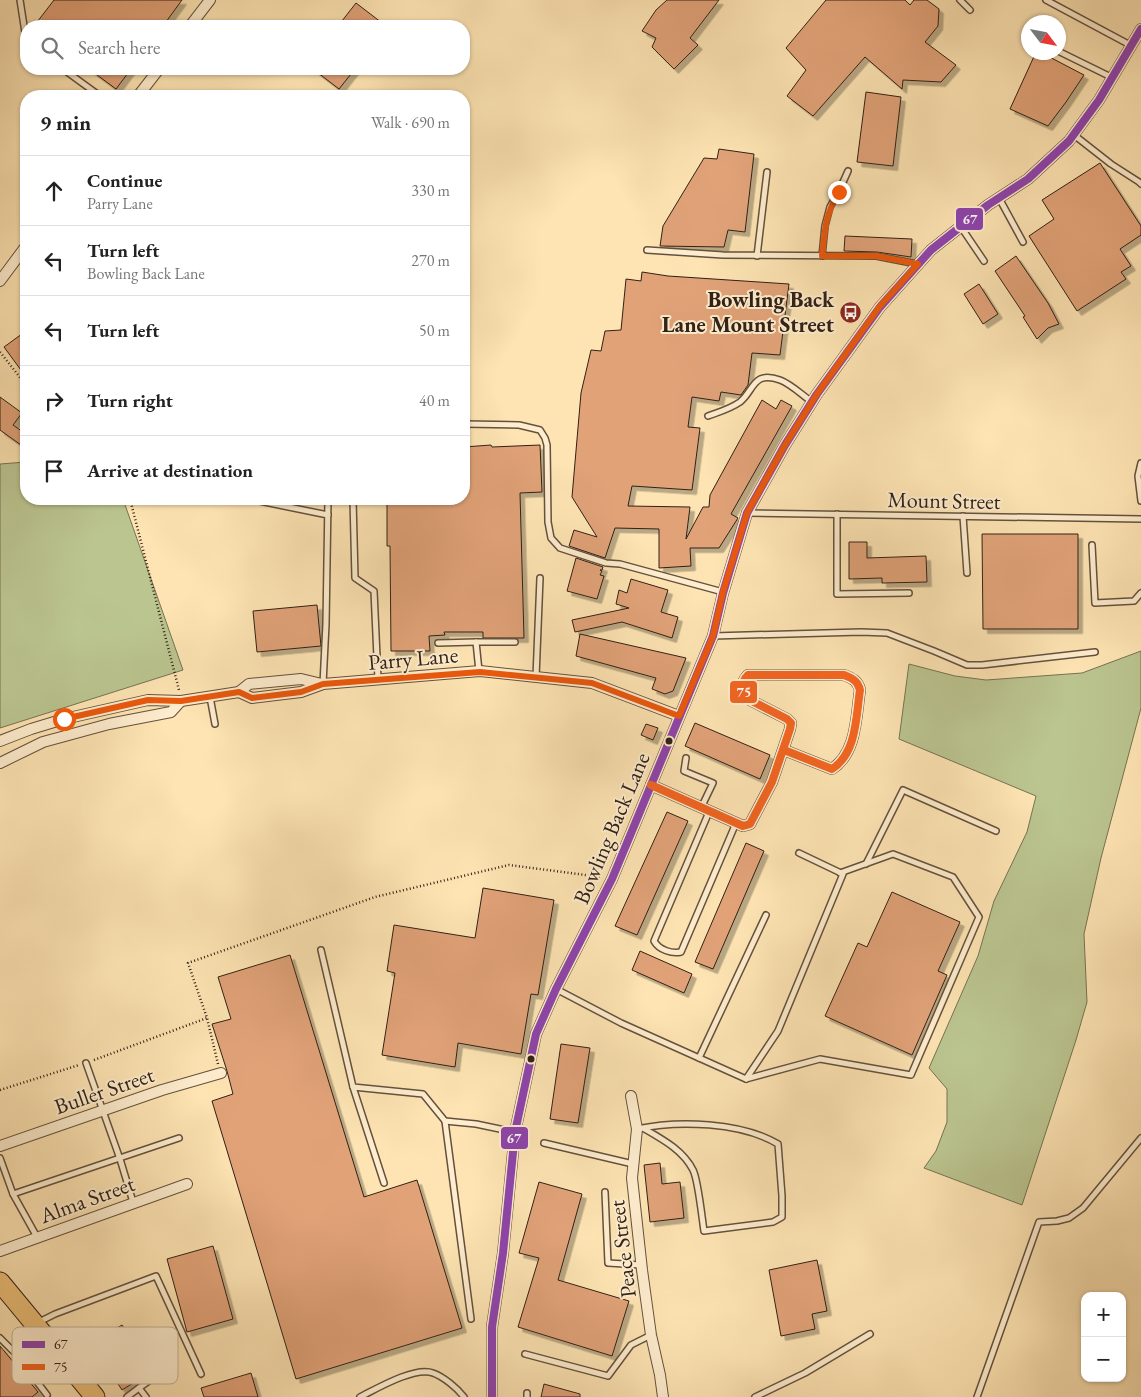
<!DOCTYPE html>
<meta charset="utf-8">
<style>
body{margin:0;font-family:"EB Garamond",serif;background:#f2f2f2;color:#222}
.controls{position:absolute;right:15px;bottom:15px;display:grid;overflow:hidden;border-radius:10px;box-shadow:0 1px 4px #0004}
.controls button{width:45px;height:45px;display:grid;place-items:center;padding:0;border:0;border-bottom:1px solid #e0e0e0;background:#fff;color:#222;font:25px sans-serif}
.compass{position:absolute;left:1021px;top:15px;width:45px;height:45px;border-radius:50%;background:#fff;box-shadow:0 1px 4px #0004;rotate:122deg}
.stop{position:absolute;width:15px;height:15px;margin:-11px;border:4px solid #ea580c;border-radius:50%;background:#fff}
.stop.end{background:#ea580c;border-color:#fff;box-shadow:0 1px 5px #0008}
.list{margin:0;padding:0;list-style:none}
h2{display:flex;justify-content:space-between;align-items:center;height:65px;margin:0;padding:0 20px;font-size:21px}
h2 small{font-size:16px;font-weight:400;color:#767676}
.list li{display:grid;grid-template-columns:32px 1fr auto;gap:15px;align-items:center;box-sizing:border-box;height:70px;padding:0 20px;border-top:1px solid #e0e0e0}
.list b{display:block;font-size:19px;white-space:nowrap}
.list p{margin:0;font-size:16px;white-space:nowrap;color:#767676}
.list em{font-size:16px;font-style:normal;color:#767676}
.icon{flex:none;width:28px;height:28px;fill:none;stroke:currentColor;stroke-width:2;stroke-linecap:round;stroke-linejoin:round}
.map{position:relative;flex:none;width:1141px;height:1397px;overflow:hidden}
.search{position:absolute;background:#fff;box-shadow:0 1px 4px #0004;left:20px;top:20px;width:450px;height:55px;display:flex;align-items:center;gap:12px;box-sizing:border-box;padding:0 18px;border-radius:20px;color:#767676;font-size:19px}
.panel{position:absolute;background:#fff;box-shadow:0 1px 4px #0004;left:20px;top:90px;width:450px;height:415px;border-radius:20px}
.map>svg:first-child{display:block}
</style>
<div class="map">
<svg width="1141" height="1397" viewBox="0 0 1141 1397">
<defs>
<filter id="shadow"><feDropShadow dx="4.5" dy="4.5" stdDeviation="0" flood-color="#0004"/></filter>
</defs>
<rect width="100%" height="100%" fill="#fee4b3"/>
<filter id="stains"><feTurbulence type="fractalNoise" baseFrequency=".004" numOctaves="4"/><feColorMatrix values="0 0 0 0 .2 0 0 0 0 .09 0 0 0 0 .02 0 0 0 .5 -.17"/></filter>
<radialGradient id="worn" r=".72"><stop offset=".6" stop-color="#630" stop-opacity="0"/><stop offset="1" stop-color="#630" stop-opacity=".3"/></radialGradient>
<!-- green -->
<g fill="#bbc590" stroke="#767253">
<polygon points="26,462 26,499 123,499 183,670 0,728 0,464"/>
<polygon points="1141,651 1141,708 1101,858 1084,934 1087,1002 1076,1040 1022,1205 924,1168 936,1151 947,1122 947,1089 929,1068 978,956 994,901 1027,832 1036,796 899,739 909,664 955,676 986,680 1082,673"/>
</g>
<!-- building -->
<g fill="#e1a278" stroke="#302016" filter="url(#shadow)">
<polygon points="54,0 182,0 163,26 34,26"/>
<polygon points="667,0 719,0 690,38 698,45 674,69 652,47 656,38 642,31 656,10"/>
<polygon points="826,0 905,0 910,5 914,0 927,0 939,9 938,26 925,42 956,65 941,82 903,80 902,89 865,57 813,116 787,96 806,70 786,48"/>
<polygon points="356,3 386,26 338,26"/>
<polygon points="1036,52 1040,52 1084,75 1066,102 1048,126 1010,109"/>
<polygon points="89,69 131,69 116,89"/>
<polygon points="313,69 355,69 339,89"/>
<polygon points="866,92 901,97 893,166 857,162"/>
<polygon points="719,149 754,154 745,232 728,230 724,247 660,246 663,226 704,158 717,159"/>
<polygon points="1100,163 1141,226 1141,235 1120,249 1131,266 1121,272 1126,279 1077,311 1029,236 1054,219 1042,200"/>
<polygon points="845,236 912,239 911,257 877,252 844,251"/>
<polygon points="1016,256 1048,303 1059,324 1048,328 1037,339 1023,317 1025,316 995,271"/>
<polygon points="642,272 668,276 789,284 780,355 752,353 748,385 741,395 721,392 719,401 692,397 688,427 700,428 692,490 632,486 628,506 690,507 686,539 703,507 709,507 710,495 762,400 776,409 781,400 792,406 731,514 738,518 719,548 690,548 691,566 659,568 659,529 615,528 605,558 569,546 574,530 597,537 572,497 581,393 591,350 601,351 605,331 621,330 626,279 641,281"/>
<polygon points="979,284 998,314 983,324 964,294"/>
<polygon points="26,331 26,377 4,347"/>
<polygon points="0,397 22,413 13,425 26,434 26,438 21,445 0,430"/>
<polygon points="491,445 492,447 540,445 542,492 520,493 524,638 483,638 483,632 444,632 445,635 429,636 430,651 391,651 390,546 387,546 387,499 464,499 464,447"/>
<polygon points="982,534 1078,534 1078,629 983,629"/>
<polygon points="849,542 867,542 867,558 926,556 927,582 882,583 882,578 849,579"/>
<polygon points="576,558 603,567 602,570 600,570 602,571 600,575 604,576 597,599 567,591"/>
<polygon points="631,579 668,590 661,612 678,617 672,638 622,622 575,632 572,620 629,608 616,604 619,590 627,593"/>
<polygon points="317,605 321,646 257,652 253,611"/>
<polygon points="580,634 686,658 673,691 665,694 652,689 656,678 576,656"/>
<polygon points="695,723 770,755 760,779 685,746"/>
<polygon points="646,724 658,728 653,740 641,735"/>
<polygon points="667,812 688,821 637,935 615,926"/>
<polygon points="746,843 764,851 713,969 695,962"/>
<polygon points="483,888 554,900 538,995 531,994 521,1054 458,1043 455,1067 382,1055 395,973 387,971 394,925 475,938"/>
<polygon points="892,892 960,922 938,971 947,975 912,1055 825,1016 858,943 867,947"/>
<polygon points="640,951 692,974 684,993 632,970"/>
<polygon points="290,955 364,1197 417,1180 462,1328 296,1379 212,1101 233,1094 227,1071 212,1024 231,1019 218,977"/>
<polygon points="561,1044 590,1048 578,1123 550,1119"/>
<polygon points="660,1163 662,1184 680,1182 684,1218 650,1222 644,1165"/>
<polygon points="539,1182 582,1194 558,1280 629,1301 612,1356 518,1327 539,1258 519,1253"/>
<polygon points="213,1246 233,1319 187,1332 167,1259"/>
<polygon points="817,1260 827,1311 812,1314 815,1329 781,1336 769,1270"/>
<polygon points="122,1325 137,1348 142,1345 156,1369 122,1390 107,1367 110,1365 95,1341"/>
<polygon points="0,1346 38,1392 32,1397 0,1397"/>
<polygon points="251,1373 258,1397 204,1397 201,1388"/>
<polygon points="544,1384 580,1394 580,1397 541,1397"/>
</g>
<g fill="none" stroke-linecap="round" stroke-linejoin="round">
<defs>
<g id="lane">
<polyline points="20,0 26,39"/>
<polyline points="960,0 970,10"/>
<polyline points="1046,0 1132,46"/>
<polyline points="1058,51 1113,78"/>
<polyline points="63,69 100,96"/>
<polyline points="1074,135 1111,164 1139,182 1141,184"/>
<polyline points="999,198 1023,242"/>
<polyline points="961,227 984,261"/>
<polyline points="647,250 723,255 876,256 917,264"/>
<polyline points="757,256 767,172"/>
<polyline points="822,256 825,226 830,207 839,191 848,171"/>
<path d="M708,416C719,412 730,409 740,402C754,391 753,370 780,380C791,384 802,395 812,402"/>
<polyline points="464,424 519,425 540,430 545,438 547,445 548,522 551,538 560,548 606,563 620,564 723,592"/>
<polyline points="1141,463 1138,476 1141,501"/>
<polyline points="249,499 328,515"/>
<polyline points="353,499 355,578 374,591 378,679"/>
<polyline points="747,513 1141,519"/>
<polyline points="837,514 837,594 909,593"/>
<polyline points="963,516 967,573"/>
<polyline points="1092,545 1095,603 1134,601 1141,593"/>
<polyline points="713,636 861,632 887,633 934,651 967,665 982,665 1095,652"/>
<polyline points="438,643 476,642"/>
<polyline points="479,671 476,642 515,642"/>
<polyline points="536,677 540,578"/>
<polyline points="323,684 326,624 328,499"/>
<polyline points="210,697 215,724"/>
<polyline points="686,758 684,771 713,783 701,808"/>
<path d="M709,812L654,941C659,950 672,954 681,952L736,823"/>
<polyline points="866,864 903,790 996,831"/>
<polyline points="321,950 353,1087 423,1094 445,1121 476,1124 514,1132"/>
<polyline points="556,989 621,1023 746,1079 820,1059 911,1075 979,917 953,877 893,854 840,873"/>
<polyline points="699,1058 766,915"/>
<polyline points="86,1063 120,1159 133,1202"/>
<polyline points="746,1079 778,1031 843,874 799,853"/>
<polyline points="353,1087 384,1183"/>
<polyline points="445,1121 471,1319"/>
<path d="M637,1129C678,1120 741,1122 778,1144L782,1196V1217L773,1222L704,1231C702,1218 698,1179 693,1170C683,1150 662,1139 643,1128"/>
<polyline points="544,1143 633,1164"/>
<polyline points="0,1158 13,1194 37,1237"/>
<polyline points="605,1192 608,1263 641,1265"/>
<polyline points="13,1194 179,1138"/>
<polyline points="37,1323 55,1314 156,1276 201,1374"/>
<polyline points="0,1338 15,1353 47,1395"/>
<polyline points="525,1354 608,1376 631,1345 651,1335"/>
<polyline points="139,1388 156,1376"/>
<polyline points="527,1393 527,1397"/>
<polyline points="127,1397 139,1388 146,1397"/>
<path d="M360,1397C376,1389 415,1366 433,1373C444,1377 457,1388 464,1397"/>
<polyline points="755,1397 805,1373 870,1334"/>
<polyline points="977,1397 1039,1222 1057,1221 1069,1218 1083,1208 1141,1138"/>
</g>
<g id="street">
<polyline points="190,26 210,0"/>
<polyline points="138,96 159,69"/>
<polyline points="0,281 26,246"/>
<polyline points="239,692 252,698 301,692 323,684 480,671 592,683 679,716"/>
<polyline points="0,741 31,729 64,719 148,700 181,701 239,692 249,684 301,679 322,684"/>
<polyline points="0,763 43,742 109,724 171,712 181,701"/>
<path d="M651,785L743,826L750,824L772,782L790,729L791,723L787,719L746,698C742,690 741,682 748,675H844C852,678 858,681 860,690C856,716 857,753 832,769L784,750"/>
<polyline points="631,1096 637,1129 632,1178 642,1270 651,1335 660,1375 663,1397"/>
<polyline points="0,1146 162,1090 221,1073"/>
<polyline points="0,1251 187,1184"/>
<polyline points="492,1397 492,1327 503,1253 515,1132 536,1034 556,989 612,879 713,636 723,593 747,513 785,445 817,394 880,307 931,250 988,205 1028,179 1069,141 1099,100 1141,29"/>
</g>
<polyline id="highway" points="0,1282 95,1397"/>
</defs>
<!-- lane casing -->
<use href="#lane" stroke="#64513d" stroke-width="8"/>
<!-- street casing -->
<use href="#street" stroke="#64513d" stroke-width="12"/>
<!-- highway casing -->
<use href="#highway" stroke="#302016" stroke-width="21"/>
<!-- path -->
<g stroke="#302016" stroke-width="2.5" stroke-dasharray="1 2.5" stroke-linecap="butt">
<polyline points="0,352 26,385"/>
<polyline points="130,499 179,690"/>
<polyline points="94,1060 207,1018"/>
<polyline points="218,1064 207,1018 188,963 375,897 509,865 601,877"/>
<polyline points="0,1090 79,1065"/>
</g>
<!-- lane -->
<use href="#lane" stroke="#feedce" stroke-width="5"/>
<!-- street -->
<use href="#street" stroke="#feedce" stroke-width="10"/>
<!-- highway -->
<use href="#highway" stroke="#efc27a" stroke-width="19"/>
<defs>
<polyline id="bus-1" points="492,1397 492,1327 503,1253 515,1132 536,1034 556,989 612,879 713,636 723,593 747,513 785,445 817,394 880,307 931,250 988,205 1028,179 1069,141 1099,100 1141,29"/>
<path id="bus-2" d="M651,785L743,826L750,824L772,782L790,729L791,723L787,719L746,698C742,690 741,682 748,675H844C852,678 858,681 860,690C856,716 857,753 832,769L784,750"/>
</defs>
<!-- bus-1 casing -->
<use href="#bus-1" stroke="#feedce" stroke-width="11"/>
<!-- bus-2 casing -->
<use href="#bus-2" stroke="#feedce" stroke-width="11"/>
<!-- bus-1 -->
<use href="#bus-1" stroke="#8e44ad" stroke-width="8"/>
<!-- bus-2 -->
<use href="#bus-2" stroke="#f26522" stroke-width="8"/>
</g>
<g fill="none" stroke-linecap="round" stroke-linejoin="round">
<!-- route -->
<path stroke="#ea580c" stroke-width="6" d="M64,719L148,700L181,701L239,692L252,698L301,692L323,684L480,672L592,683L679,716L713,636L723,592L747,513L785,445L817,394L880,306L918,264L876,256H822C825,229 825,215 839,192"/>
</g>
<!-- icons -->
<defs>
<symbol id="bus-disc" viewBox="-11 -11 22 22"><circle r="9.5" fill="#8f2418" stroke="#feedce"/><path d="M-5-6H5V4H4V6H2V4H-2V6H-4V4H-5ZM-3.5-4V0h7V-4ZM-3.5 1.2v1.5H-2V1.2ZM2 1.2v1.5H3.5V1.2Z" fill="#fff"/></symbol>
</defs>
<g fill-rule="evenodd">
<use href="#bus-disc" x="838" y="300" width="25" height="25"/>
</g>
<!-- markers -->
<g fill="#302016" stroke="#feedce" stroke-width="2">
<circle cx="669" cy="741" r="4.5"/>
<circle cx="531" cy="1059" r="4.5"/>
</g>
<g text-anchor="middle" stroke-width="4" stroke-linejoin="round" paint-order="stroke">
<!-- poi labels -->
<g font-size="22" font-weight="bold" fill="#302016" stroke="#feedce" text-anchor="end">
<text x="834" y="307">Bowling Back<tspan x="834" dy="25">Lane Mount Street</tspan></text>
</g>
<!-- street labels -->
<g font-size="22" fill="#302016" stroke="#feedce">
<text transform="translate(944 500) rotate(1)" y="8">Mount Street</text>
<text transform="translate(413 658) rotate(-5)" y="8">Parry Lane</text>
<text transform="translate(611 828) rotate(-67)" y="8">Bowling Back Lane</text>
<text transform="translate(104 1090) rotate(-19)" y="8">Buller Street</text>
<text transform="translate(87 1199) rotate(-20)" y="8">Alma Street</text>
<text transform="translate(622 1249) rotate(-97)" y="8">Peace Street</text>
</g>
</g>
<!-- legend -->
<rect x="12" y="1327" width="166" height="57" rx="8" fill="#feedce" stroke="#c0b097" stroke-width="1"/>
<rect x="22" y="1341" width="23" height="7" fill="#8e44ad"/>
<rect x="22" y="1364" width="23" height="6" fill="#f26522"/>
<g font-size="14" fill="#302016">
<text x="54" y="1349">67</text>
<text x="54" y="1372">75</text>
</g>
<g stroke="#feedce" stroke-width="2">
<rect x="955" y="207" width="29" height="24" rx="5" fill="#8e44ad"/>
<rect x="729" y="680" width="29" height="24" rx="5" fill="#f26522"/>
<rect x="500" y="1126" width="29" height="24" rx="5" fill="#8e44ad"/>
</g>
<g font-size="14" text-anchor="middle" font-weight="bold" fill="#fff">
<text x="970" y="224">67</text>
<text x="744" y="697">75</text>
<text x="514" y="1143">67</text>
</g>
<rect width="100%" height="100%" filter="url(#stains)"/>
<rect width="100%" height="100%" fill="url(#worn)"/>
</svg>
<div class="controls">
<button>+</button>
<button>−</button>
</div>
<svg class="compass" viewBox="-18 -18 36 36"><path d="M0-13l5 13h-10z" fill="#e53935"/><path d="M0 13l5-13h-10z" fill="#767676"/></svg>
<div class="stop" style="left:64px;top:719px"></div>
<div class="stop end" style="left:839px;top:192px"></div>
<div class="search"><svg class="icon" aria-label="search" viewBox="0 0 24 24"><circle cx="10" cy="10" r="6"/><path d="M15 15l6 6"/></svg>Search here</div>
<section class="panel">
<h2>9 min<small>Walk · 690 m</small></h2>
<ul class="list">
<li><svg class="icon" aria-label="ahead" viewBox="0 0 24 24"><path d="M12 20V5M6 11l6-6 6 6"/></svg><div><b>Continue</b><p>Parry Lane</p></div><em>330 m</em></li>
<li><svg class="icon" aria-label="left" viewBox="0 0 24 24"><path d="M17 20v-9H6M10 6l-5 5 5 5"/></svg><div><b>Turn left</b><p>Bowling Back Lane</p></div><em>270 m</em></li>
<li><svg class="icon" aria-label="left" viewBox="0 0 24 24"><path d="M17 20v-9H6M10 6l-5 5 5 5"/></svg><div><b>Turn left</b></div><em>50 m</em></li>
<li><svg class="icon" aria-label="right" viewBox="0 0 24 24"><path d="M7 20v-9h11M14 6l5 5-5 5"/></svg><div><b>Turn right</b></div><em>40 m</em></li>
<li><svg class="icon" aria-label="arrive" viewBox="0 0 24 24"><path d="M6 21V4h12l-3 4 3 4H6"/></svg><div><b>Arrive at destination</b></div></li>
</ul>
</section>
</div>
